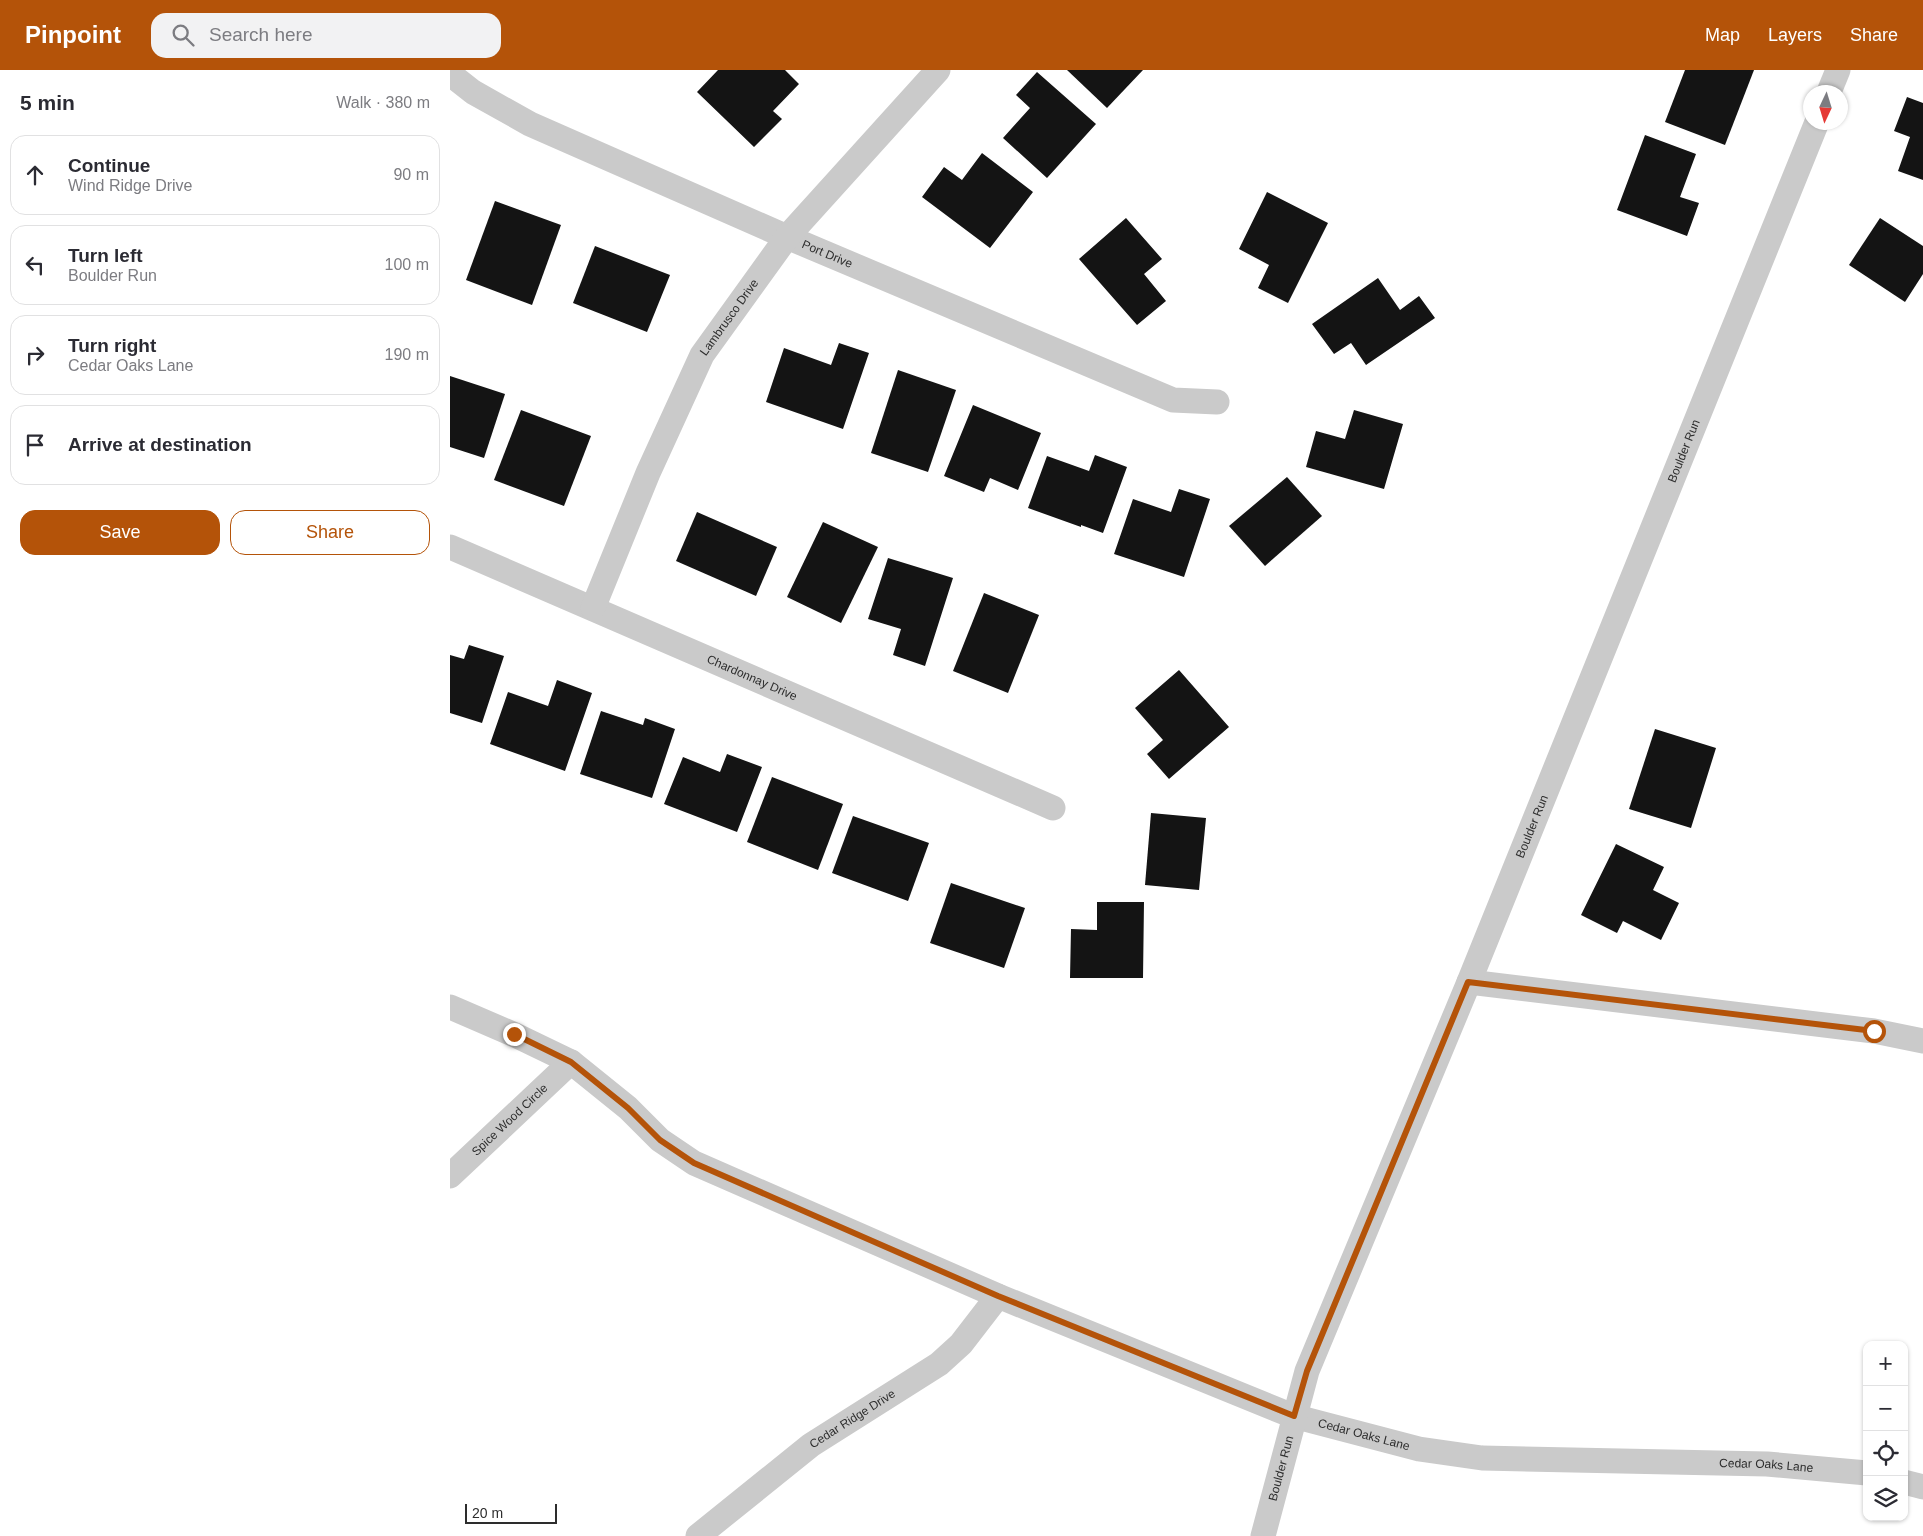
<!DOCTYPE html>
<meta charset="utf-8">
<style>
body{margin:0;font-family:Helvetica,sans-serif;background:#f2f2f3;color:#2b2b33}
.controls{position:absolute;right:15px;bottom:15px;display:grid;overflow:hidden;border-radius:10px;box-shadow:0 1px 4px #0004}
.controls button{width:45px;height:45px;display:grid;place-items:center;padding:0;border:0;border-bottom:1px solid #e1e1e2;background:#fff;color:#2b2b33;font:25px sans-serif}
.compass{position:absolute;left:1353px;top:15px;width:45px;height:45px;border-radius:50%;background:#fff;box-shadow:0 1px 4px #0004;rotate:184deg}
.scale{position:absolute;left:15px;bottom:12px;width:92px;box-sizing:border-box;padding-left:5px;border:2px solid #2d2d2d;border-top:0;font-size:14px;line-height:18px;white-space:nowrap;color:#2d2d2d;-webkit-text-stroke:4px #fff;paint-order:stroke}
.stop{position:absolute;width:15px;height:15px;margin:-11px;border:4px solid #b45309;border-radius:50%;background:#fff}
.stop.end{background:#b45309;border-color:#fff;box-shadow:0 1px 5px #0008}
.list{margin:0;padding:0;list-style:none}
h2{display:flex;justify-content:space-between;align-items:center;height:65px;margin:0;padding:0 20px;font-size:21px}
h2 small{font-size:16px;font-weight:400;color:#7c7c81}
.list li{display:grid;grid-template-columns:32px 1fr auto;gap:15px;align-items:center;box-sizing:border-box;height:80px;margin:0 10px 10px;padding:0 10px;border:1px solid #e1e1e2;border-radius:15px}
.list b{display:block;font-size:19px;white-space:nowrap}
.list p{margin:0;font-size:16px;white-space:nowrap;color:#7c7c81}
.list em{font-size:16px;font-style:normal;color:#7c7c81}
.actions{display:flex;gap:10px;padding:15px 20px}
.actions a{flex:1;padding:11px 0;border:1px solid #b45309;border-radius:15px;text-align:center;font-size:18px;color:#b45309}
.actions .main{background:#b45309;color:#fff}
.icon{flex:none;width:28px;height:28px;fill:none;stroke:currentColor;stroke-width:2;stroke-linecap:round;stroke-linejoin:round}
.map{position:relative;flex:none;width:1473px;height:1466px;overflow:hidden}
header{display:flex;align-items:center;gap:30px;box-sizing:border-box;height:70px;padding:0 25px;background:#b45309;color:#fff}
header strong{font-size:24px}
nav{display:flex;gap:28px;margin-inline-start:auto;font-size:18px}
.search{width:350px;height:45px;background:#f2f2f3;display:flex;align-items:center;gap:12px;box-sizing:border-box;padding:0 18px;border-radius:15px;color:#7c7c81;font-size:19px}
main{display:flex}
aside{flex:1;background:#fff}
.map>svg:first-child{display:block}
</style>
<header>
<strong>Pinpoint</strong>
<div class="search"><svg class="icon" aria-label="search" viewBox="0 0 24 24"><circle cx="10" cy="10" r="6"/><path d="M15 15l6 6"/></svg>Search here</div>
<nav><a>Map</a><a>Layers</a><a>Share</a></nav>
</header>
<main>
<aside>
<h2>5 min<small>Walk · 380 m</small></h2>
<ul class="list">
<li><svg class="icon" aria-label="ahead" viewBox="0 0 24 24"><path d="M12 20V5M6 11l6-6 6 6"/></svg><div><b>Continue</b><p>Wind Ridge Drive</p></div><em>90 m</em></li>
<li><svg class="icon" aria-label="left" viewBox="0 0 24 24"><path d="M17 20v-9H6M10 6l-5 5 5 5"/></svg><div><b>Turn left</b><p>Boulder Run</p></div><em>100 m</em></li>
<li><svg class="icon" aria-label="right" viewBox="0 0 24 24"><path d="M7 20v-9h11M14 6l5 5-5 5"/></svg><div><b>Turn right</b><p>Cedar Oaks Lane</p></div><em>190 m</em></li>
<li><svg class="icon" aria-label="arrive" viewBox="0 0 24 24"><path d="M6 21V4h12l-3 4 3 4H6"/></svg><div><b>Arrive at destination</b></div></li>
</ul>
<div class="actions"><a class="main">Save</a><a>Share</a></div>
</aside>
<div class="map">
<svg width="1473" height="1466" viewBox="0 0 1473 1466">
<rect width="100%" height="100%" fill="#fff"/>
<!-- building -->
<g fill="#141414">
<polygon points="268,0 335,0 349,14 323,41 332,49 304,77 247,22"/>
<polygon points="617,0 693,0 657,38"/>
<polygon points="1235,0 1304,0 1275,75 1215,52"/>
<polygon points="587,2 646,54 597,108 553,68 580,38 566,25"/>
<polygon points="1457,27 1473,33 1473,110 1448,101 1460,67 1444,61"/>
<polygon points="1195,65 1246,84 1230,127 1249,133 1237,166 1167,140"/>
<polygon points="532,83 583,122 540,178 472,127 494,97 512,110"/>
<polygon points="817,122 878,153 838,233 808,218 819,195 789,179"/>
<polygon points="45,131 111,155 82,235 16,210"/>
<polygon points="676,148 712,189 694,204 716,231 687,255 629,189"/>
<polygon points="1430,148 1473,176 1473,204 1455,232 1399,195"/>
<polygon points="145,176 220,205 197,262 123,233"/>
<polygon points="928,208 950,240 969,226 985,248 916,295 901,273 884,284 862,254"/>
<polygon points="389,273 419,283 393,359 316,332 334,278 381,295"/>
<polygon points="448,300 506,320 478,402 421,383"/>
<polygon points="0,306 55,324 34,388 0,377"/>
<polygon points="523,335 591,363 568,420 540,408 534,422 494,406"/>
<polygon points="71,340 141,366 114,436 44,410"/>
<polygon points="904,340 953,354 934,419 856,397 866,361 895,369"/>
<polygon points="645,385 677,397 653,463 631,455 631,457 578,438 597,386 639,401"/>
<polygon points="837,407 872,446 815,496 779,456"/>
<polygon points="729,419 760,429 734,507 664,484 683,429 721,442"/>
<polygon points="247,442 327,477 306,526 226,491"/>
<polygon points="373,452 428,477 391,553 337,527"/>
<polygon points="438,488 503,508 475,596 443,585 451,559 418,549"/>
<polygon points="534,523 589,545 558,623 503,601"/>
<polygon points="19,575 54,586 32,653 0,643 0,585 14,589"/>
<polygon points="729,600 779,657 719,709 697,684 713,670 685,638"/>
<polygon points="107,610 142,623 115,701 40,674 58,622 98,636"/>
<polygon points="151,641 193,655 195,648 225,659 202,728 130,704"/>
<polygon points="1205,659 1266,678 1241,758 1179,739"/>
<polygon points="277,684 312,697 287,762 214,734 233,687 270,702"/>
<polygon points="322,707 393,734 368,800 297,772"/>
<polygon points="701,743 756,748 749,820 695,815"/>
<polygon points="403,746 479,773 458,831 382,803"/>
<polygon points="1166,774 1214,797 1203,820 1229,833 1211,870 1173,851 1167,863 1131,845"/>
<polygon points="501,813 575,838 554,898 480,873"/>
<polygon points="647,832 694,832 693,908 620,908 621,859 647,860"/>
</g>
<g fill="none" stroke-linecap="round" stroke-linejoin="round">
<!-- minor -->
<g stroke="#cacaca" stroke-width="25">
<path id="s1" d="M0,4L23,22L80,54L337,167L723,330L767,332"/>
<polyline points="1379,22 1388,0"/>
<path id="s2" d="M0,477L603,738"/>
<path id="s3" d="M143,538L198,403L252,285L337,167L488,0"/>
<polyline points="1019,912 1424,961 1473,971"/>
<path id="s4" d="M0,937L65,965L121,992L178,1038L210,1070L244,1093L548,1226L843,1346L969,1379L1032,1388L1317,1394L1417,1403"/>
<path id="s5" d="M0,1106L121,992"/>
<polyline points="1454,1412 1473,1417"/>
<path id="s6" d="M248,1466L361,1375L489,1294L511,1274L548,1226"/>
<path id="s7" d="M813,1466L857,1301L1019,912L1367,52"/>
</g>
</g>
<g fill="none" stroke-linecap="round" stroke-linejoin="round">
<!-- route -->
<polyline stroke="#b45309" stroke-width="6" points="64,964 121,992 178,1038 210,1070 244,1093 548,1226 844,1346 857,1301 1018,912 1424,961"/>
</g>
<g text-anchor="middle" stroke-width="5" stroke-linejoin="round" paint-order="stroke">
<!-- street labels -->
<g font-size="12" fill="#2d2d2d" stroke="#fff">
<text dy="4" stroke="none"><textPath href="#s1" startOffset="419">Port Drive</textPath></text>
<text dy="4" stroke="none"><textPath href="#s3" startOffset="322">Lambrusco Drive</textPath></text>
<text dy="4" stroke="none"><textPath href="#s7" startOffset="1165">Boulder Run</textPath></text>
<text dy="4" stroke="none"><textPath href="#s2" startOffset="329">Chardonnay Drive</textPath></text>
<text dy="4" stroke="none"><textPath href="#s7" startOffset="760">Boulder Run</textPath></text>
<text dy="4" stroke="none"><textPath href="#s5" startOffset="82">Spice Wood Circle</textPath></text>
<text dy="4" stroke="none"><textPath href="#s6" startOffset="194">Cedar Ridge Drive</textPath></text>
<text dy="4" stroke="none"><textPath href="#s4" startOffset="1016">Cedar Oaks Lane</textPath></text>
<text dy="4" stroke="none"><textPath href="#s4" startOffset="1421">Cedar Oaks Lane</textPath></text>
<text dy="4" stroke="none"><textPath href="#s7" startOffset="70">Boulder Run</textPath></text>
</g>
</g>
</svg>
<div class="controls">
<button>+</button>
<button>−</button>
<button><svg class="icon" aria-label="locate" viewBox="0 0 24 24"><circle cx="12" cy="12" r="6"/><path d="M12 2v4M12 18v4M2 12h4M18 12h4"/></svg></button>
<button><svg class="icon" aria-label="layers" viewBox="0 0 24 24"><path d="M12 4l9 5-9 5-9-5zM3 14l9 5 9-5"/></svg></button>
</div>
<svg class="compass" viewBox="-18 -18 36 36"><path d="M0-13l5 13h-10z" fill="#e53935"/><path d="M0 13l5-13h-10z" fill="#7c7c81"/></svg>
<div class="scale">20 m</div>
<div class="stop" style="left:1424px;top:961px"></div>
<div class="stop end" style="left:64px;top:964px"></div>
</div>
</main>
